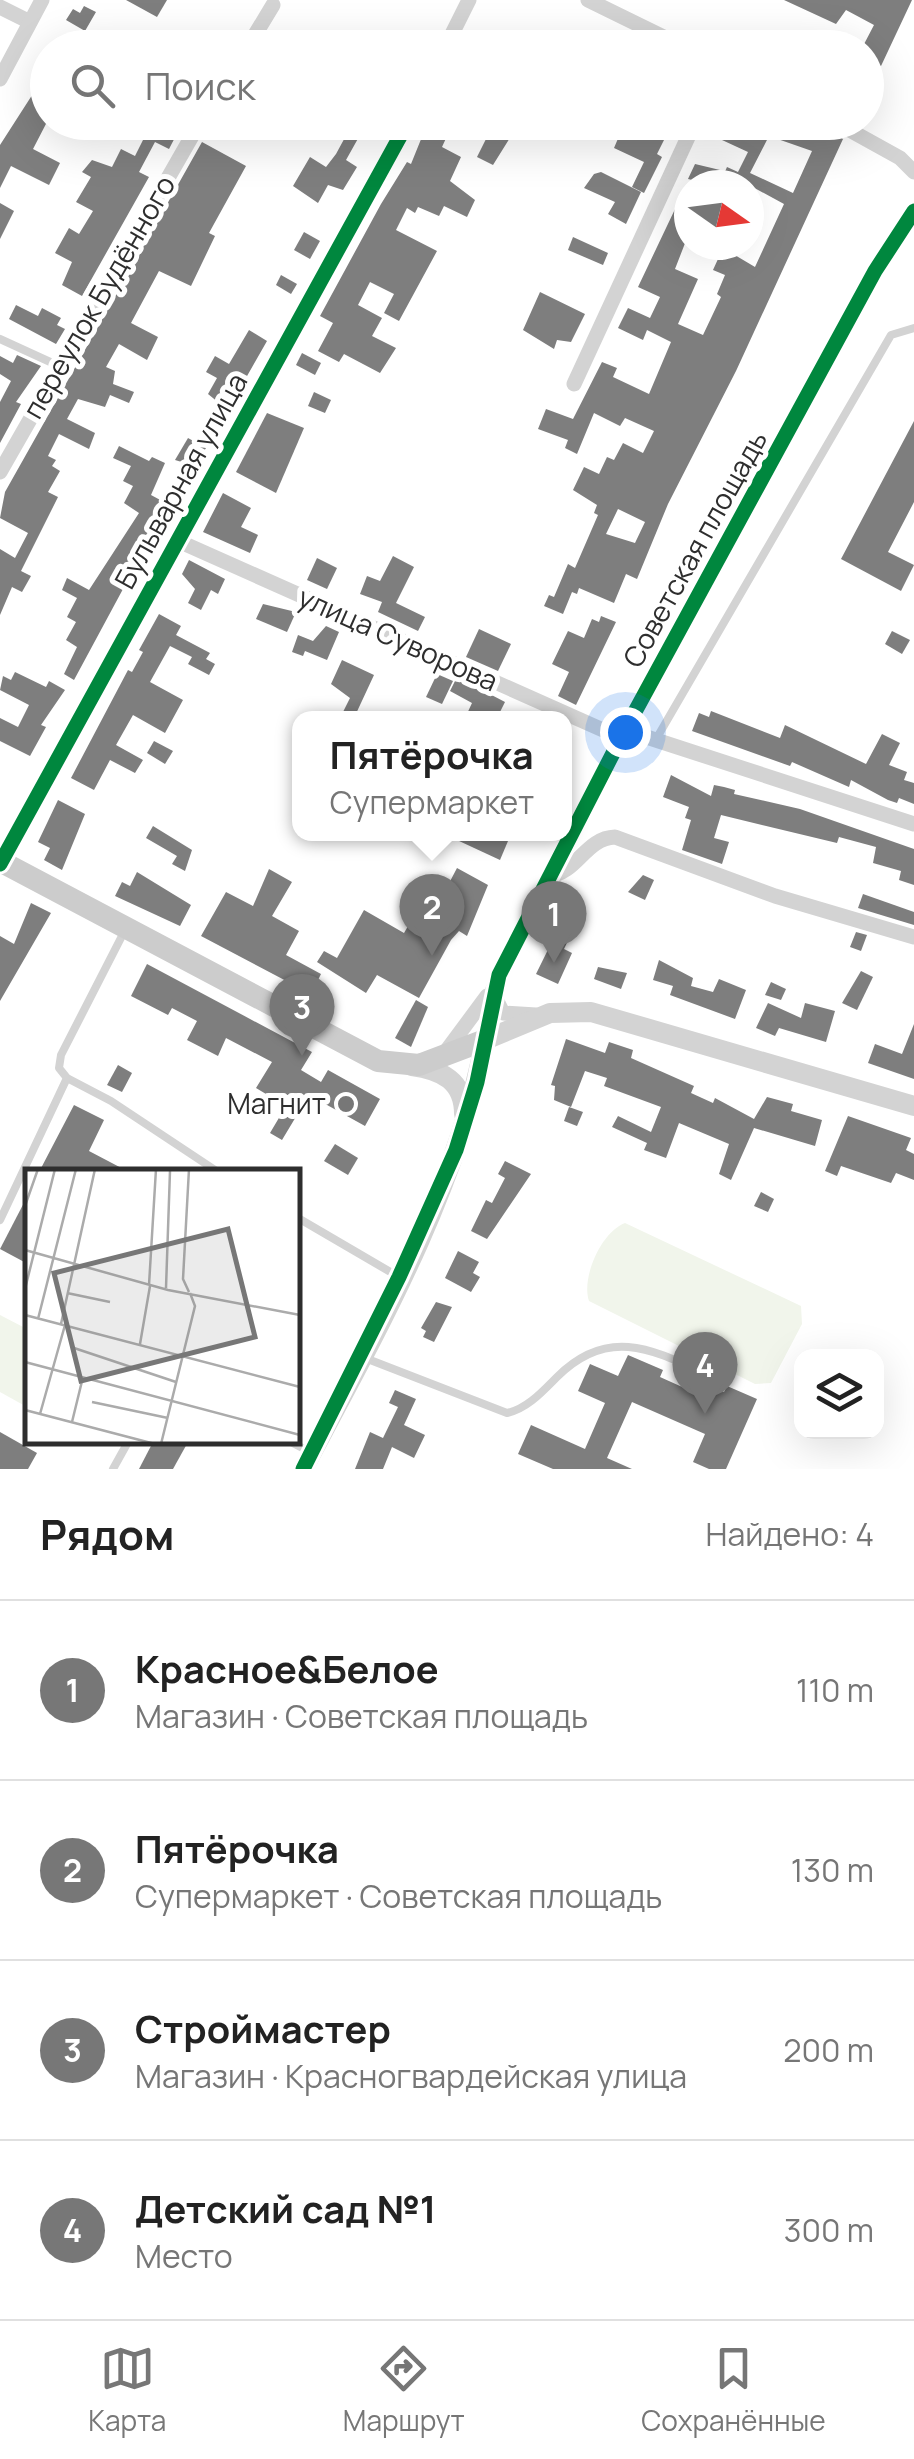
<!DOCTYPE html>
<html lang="ru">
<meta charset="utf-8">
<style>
body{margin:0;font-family:Manrope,sans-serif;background:#f6f6f6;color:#222}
.controls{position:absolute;right:30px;bottom:30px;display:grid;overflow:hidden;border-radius:20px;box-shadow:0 10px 40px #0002}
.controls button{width:90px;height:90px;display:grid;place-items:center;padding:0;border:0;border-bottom:2px solid #e0e0e0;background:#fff;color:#222;font:50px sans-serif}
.compass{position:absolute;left:674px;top:170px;width:90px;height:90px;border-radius:50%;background:#fff;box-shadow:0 10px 40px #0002;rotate:104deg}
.you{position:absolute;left:625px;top:732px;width:35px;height:35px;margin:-25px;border:8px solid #fff;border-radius:50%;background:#1a73e8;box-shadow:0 0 0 15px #1a73e833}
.badge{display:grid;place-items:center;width:65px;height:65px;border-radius:50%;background:#777;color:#fff;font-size:32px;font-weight:700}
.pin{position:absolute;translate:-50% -82px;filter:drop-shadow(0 2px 5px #0008)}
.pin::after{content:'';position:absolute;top:52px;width:35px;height:30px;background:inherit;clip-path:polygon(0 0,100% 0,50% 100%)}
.popup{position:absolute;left:292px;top:711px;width:280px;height:130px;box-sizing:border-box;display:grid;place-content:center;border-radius:20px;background:#fff;filter:drop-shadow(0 2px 8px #0005);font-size:32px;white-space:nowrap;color:#767676}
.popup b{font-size:38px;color:#222}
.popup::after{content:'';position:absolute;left:50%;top:100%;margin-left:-20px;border:20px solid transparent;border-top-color:#fff}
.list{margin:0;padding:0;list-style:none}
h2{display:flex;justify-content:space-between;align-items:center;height:130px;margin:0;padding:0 40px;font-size:42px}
h2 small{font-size:32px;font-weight:400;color:#767676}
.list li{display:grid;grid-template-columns:65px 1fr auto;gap:30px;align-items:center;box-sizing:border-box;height:180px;padding:0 40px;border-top:2px solid #e0e0e0}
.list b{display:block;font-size:38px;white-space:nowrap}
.list p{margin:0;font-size:32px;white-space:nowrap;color:#767676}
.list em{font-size:32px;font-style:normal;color:#767676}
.icon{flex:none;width:55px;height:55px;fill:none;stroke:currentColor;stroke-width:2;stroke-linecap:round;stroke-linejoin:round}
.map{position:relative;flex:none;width:914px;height:1469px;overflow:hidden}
.search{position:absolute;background:#fff;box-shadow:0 10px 40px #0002;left:30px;right:30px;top:30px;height:110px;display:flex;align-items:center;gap:25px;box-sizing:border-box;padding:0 35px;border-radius:55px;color:#767676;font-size:38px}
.sheet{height:850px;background:#fff}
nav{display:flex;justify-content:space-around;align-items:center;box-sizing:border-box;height:140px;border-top:2px solid #e0e0e0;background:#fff;font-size:28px;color:#767676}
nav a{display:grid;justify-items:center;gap:5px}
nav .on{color:#777}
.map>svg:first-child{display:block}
</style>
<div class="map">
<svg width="914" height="1469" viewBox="0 0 914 1469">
<rect width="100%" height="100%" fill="#fff"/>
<!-- green -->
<g fill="#f1f5eb">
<path d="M625,1223L801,1306L802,1324L771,1383L755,1384L589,1301C581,1278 601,1232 625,1223Z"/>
<polygon points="0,1315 27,1329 27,1407 0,1392"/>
</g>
<!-- building -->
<g fill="#7e7e7e" fill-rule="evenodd">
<polygon points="126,0 167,0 157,17"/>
<polygon points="784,0 912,0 881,66 866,58 866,48 862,48 874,25 846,10 836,24"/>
<polygon points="84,6 96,12 85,31 66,20 73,9 80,13"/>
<polygon points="36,89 48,95 48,120 33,149 60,163 49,185 11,166 0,188 0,145"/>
<polygon points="152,122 183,122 169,149 155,142 139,172 149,177 82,296 62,285 72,262 55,253 69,228 79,234 93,211 76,202 91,177 82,172 92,160 112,167 121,149 135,156"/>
<polygon points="236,122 269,122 260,137"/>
<polygon points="336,122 375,122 367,139 360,135 346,160 357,167 343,190 328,185 318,203 293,186 310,157 326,167 336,154 349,130"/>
<polygon points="428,122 490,122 513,133 493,165 477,157 486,139 453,123 442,147 461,157 450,181 475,200 467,217 444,206 439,216 418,207 415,213 407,208 396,230 437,251 399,321 384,313 394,294 370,282 358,305 382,318 372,336 396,348 380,373 344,354 339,362 318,351 333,323 320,316 381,204 407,162 411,164"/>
<polygon points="625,122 642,130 651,122 667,134 657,154 662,157 644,193 632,187 644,162 614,148"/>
<path d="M714,122H803L821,131L823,127L843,139L736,371L668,504L637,579L626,574L614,603L579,588L577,594L572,592L563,614L544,606L549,595L554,597L568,564L575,568L598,515L594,513L597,505L573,490L584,467L599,474L607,457L614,460L623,443L643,453L654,431L625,418L620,426L594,413L577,454L565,448L568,440L538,429L546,409L573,419L602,362L617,368L613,377L649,394L671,342L647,330L643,340L618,328L628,308L650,318L660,297L638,287L676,207L689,213V233L675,269L698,279L678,324L703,335L721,297L717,294L725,275L713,270L723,248L755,267L784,204L749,185H719L727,167L738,172L748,152L709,134ZM769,136L812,151L793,193L750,173ZM618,509L645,522L635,543L606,534Z"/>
<polygon points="202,142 246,166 209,233 215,236 191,286 159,271 131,323 158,337 147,360 119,344 106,367 115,371 113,384 134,392 129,403 110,395 105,407 78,399 67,419 95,433 89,449 59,434 48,456 56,460 52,466 60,471 48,492 58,497 21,571 31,576 22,592 12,587 0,615 0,549 15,558 28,533 0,518 5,492"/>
<polygon points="695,164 720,170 713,185 688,179"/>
<polygon points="601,172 641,192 626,224 608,214 615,202 584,188 594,174"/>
<polygon points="0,203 14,211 0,239"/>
<polygon points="304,232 320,241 310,259 294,250"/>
<polygon points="573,237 608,253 603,265 568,250"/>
<polygon points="281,275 297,284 291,294 276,285"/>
<polygon points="540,292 585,314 571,342 557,340 554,349 523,330"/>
<polygon points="16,305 38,316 42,308 61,318 57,325 65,329 56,344 9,319"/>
<polygon points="249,330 267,341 230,406 224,407 208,394 217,378 206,372 215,356 229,364"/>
<polygon points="302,353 321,363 315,375 296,365"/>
<polygon points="17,355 41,366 16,402 21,404 0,443 0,402 11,381 0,374 0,356 13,363"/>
<polygon points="314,392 331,400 325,413 308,406"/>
<polygon points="267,413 304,428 276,493 236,472"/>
<polygon points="914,421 914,502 888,552 914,565 901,591 841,559"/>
<polygon points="188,438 206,448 195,466 175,460"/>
<polygon points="119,446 149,461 152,457 165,463 151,495 164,502 161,508 165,511 74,680 64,674 77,647 66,640 76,622 67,617 77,598 62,590 67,578 89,590 139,513 124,503 133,486 123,481 131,466 113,458"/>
<polygon points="223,493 251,508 241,527 258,535 250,553 203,532"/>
<polygon points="393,556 414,567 396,603 425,617 418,631 378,612 382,602 360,594 367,576 380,581"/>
<polygon points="317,558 337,568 327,589 307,580"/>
<polygon points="189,560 225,579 218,594 211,590 201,610 188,603 195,589 182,574"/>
<polygon points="263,604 296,612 287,632 256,619"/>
<polygon points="159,614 181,626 176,635 210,653 206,659 215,664 209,675 188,664 192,657 170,646 150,682 183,700 165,733 133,715 116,745 143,760 135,773 110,760 94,790 71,778 128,670 132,672 143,652 139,650"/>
<polygon points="601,616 616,622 576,705 558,696 569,672 552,664 568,631 584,638 592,619 599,622"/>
<polygon points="326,626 339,632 327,660 305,651 303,656 292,652 298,635 313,641"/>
<polygon points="479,629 511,644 498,671 466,657"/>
<polygon points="892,631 910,640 902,654 885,644"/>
<polygon points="342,660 374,675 354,718 340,718 350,698 331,684"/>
<polygon points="15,672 46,687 49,681 65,690 41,725 46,727 30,756 0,741 0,718 18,727 29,705 0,690 3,676 11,680"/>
<polygon points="437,674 453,681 442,704 426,697"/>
<polygon points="457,677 505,702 497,718 465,718 472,703 450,691"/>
<polygon points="711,711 780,738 785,725 866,764 882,734 900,743 889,765 907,772 904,780 914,783 914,804 899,798 897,803 888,800 851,780 849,787 792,762 790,766 692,731 699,713 709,717"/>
<polygon points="154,741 173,751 165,764 147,753"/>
<polygon points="671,775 711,796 714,785 724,787 735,790 734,794 800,809 914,849 914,885 899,880 901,871 873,863 876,847 839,837 837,843 721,815 714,838 729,842 722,864 682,850 691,820 685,818 689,807 663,797"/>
<polygon points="58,800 85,814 62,870 44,860 50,848 38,842"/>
<polygon points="153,826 192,850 185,871 172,864 177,856 146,838"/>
<polygon points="444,834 492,834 508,841 500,860"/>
<polygon points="457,868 488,885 467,936 459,931 451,940 419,998 377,975 366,993 317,962 324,951 337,958 364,910 404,933 414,916 435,927 453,892 446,889"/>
<polygon points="269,869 292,882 272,916 299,931 286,955 321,974 311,994 201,936 226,892 253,906"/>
<polygon points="137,872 191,905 180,926 115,896 122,882 130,886"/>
<polygon points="643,875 654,880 645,900 628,892"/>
<polygon points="863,894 914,912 914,925 858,908"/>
<polygon points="31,903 51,913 0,1001 0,936 14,944"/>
<polygon points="571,903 583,909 564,949 572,953 558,984 536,974"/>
<polygon points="856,932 867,935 861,951 850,947"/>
<polygon points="659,960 693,978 691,986 713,992 719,979 746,990 735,1019 670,995 673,986 653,980"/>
<polygon points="147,964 312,1052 301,1070 321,1082 328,1070 380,1099 365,1126 309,1095 282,1140 270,1133 286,1106 256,1088 272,1062 226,1038 218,1056 187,1040 197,1021 172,1008 168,1015 131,996"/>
<polygon points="598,967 627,973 621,989 594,979"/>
<polygon points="861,971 873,977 857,1010 842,1003"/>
<polygon points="771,982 786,989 781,1000 765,995"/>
<polygon points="416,1000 428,1007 411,1047 395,1038"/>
<polygon points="768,1003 801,1018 805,1003 835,1011 826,1042 779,1028 775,1036 756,1028"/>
<polygon points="914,1024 914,1079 868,1063 875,1044 902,1054"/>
<polygon points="566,1039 605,1053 609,1042 633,1050 631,1058 694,1086 691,1093 713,1103 715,1098 754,1119 767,1097 793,1104 791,1111 822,1120 815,1146 754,1128 731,1180 719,1174 729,1144 679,1123 666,1158 644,1150 647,1143 612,1127 618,1116 651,1132 661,1107 604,1086 607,1078 585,1071 571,1107 554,1100 555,1086 551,1085"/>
<polygon points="118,1065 132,1073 122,1092 107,1085"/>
<polygon points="74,1105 104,1120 89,1151 129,1172 39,1172"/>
<polygon points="569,1107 583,1112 577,1126 564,1121"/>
<polygon points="848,1116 911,1138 906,1150 914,1154 914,1180 896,1173 891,1183 841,1166 837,1176 825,1171"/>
<polygon points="335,1144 358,1158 348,1175 324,1161"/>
<polygon points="505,1161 531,1174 487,1239 471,1231 486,1200 492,1203 505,1178 498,1174"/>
<polygon points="761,1192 774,1199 768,1212 754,1206"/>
<polygon points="28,1195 28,1264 0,1249"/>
<polygon points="458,1251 479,1262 473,1273 480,1277 471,1292 445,1278"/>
<polygon points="436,1302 452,1307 434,1342 423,1337 426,1331 421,1328"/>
<polygon points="628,1355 663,1370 660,1377 700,1395 706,1384 724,1392 727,1386 757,1399 726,1469 709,1469 693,1462 705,1434 632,1402 607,1458 632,1469 553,1469 518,1454 531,1425 585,1449 605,1403 578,1391 590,1364 618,1376"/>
<polygon points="395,1390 416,1399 404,1425 425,1435 414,1458 392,1447 383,1469 355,1469 370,1432 383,1438 398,1407 389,1403"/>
<polygon points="0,1432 37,1453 28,1469 0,1469"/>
<polygon points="153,1442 188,1442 173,1469 139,1469"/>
</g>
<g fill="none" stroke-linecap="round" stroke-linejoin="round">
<!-- service -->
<g stroke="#d3d3d3" stroke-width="8">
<polyline points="0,339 59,366"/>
<polyline points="655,741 891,335 914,328"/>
<polyline points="124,932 61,1055 59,1068 67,1078 111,1101 218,1172"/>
<polyline points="298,1218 399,1277"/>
<polyline points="0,1220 67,1078"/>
<path d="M365,1358L507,1413C527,1409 543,1391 557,1377C613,1321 662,1355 721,1381"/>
<polyline points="291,1442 308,1451"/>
<polyline points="113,1469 128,1442"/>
</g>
<!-- minor -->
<g stroke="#d3d3d3" stroke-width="15">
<polyline points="588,0 686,48"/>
<polyline points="0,7 30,22"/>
<polyline points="247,48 273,5"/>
<polyline points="445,48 469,0"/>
<polyline points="0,79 42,0"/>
<polyline points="835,122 900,158 914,172"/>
<polyline points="574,384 695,122"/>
<polyline points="0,472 200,122"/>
<polyline points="176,540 621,738"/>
<polyline points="625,730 914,824"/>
<polyline points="0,864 408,122"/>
<path d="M548,876C577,874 585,838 615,837L775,896L914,937"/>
<polyline points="493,993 503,1013 536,1015"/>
<polyline points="485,1040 493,989 548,876 875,271 914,211"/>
<polyline points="447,1050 487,996"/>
</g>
<!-- tertiary -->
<g stroke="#d3d3d3" stroke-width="20">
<path d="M412,1066C442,1070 464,1081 464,1114"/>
<path d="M303,1469C375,1334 457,1191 485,1040L550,1013L591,1012L914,1106"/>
</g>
<!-- secondary -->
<polyline stroke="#ccc" stroke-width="22" points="0,861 378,1061 419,1065 485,1040"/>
<defs>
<g id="cycleway">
<polyline points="0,864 408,122"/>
<polyline points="303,1469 399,1277 456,1150 477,1082 499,975 625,730 875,271 914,211"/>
</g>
</defs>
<!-- cycleway casing -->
<use href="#cycleway" stroke="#fff" stroke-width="21"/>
<!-- cycleway -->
<use href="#cycleway" stroke="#00873e" stroke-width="15"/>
</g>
<!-- markers -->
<circle fill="#777" stroke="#fff" stroke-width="4" cx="346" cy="1104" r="10"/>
<g text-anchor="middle" stroke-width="10" stroke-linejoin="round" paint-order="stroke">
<!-- street labels -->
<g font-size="28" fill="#2e2e2e" stroke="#fff">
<text transform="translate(99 297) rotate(-60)" y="10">переулок Будённого</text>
<text transform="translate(181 481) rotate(-61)" y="10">Бульварная улица</text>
<text transform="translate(695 549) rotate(-61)" y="10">Советская площадь</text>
<text transform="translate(398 639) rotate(24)" y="10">улица Суворова</text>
</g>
<!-- poi labels -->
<g font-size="28" fill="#2e2e2e" stroke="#fff" text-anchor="end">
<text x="326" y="1114">Магнит</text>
</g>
</g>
<!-- overview -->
<g transform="translate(25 1169)">
<rect width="275" height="275" fill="#fff"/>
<path fill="none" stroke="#ababab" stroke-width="2.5" d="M0,37L13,0M0,81L143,121L275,146M124,116L131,0M141,119L145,2M0,120L30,0M164,123L158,110L164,0M42,124L85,133M0,146L275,218M13,150L51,0M36,155L70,0M115,175L125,117M49,179L151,213M0,193L275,266M67,233L143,249M0,241L130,275M15,245L40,156M47,253L58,208M136,275L170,137L165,124"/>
<path fill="#777" fill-opacity="0.15" stroke="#777" stroke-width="5" d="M203,60L230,168L56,212L29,104Z"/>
<rect width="275" height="275" fill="none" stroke="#2e2e2e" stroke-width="5"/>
</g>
</svg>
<div class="controls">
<button><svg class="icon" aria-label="layers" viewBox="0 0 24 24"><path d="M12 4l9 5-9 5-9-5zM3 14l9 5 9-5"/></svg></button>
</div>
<svg class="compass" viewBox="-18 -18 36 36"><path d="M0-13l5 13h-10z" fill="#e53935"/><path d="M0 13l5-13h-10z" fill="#767676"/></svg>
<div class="you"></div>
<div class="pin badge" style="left:554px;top:963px">1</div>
<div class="pin badge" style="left:432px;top:956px">2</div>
<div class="popup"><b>Пятёрочка</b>Супермаркет</div>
<div class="pin badge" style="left:302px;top:1056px">3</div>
<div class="pin badge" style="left:705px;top:1414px">4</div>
<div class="search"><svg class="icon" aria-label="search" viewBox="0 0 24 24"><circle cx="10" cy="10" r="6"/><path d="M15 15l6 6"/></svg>Поиск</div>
</div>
<section class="sheet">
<h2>Рядом<small>Найдено: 4</small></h2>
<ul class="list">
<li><span class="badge">1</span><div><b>Красное&amp;Белое</b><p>Магазин · Советская площадь</p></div><em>110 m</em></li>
<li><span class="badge">2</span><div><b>Пятёрочка</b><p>Супермаркет · Советская площадь</p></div><em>130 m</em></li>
<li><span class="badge">3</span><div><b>Строймастер</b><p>Магазин · Красногвардейская улица</p></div><em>200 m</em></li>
<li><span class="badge">4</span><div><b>Детский сад №1</b><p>Место</p></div><em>300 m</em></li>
</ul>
</section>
<nav>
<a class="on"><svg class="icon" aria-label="map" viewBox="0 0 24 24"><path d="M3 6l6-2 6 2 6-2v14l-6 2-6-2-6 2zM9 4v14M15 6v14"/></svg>Карта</a>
<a><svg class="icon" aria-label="directions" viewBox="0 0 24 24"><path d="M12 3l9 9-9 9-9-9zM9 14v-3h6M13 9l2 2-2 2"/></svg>Маршрут</a>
<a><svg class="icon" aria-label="saved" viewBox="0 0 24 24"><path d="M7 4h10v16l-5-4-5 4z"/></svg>Сохранённые</a>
</nav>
